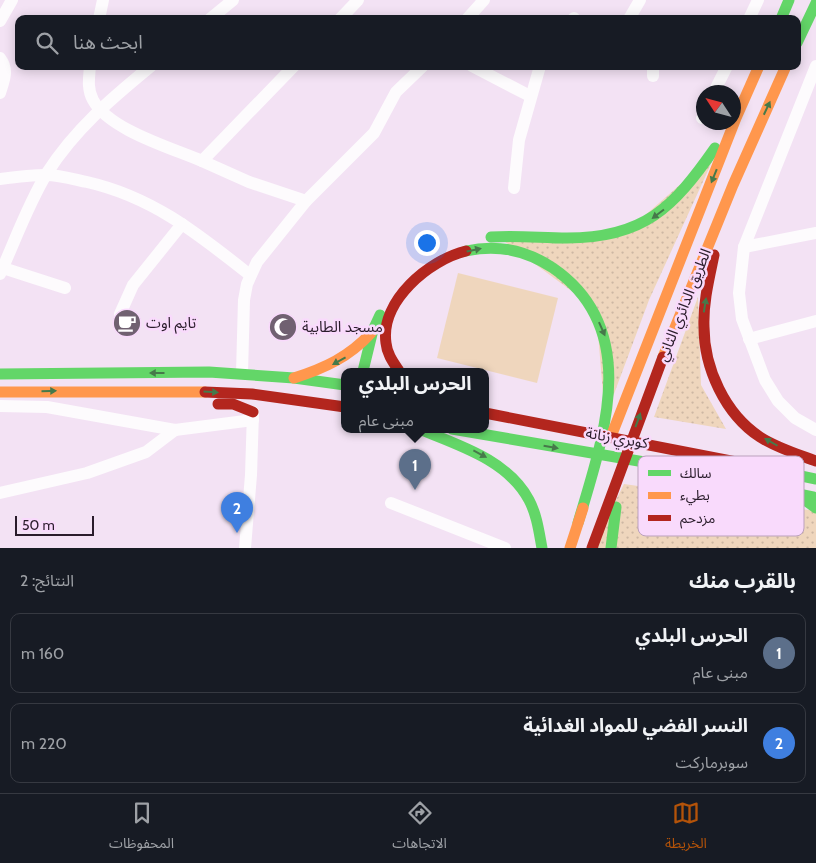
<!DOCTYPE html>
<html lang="ar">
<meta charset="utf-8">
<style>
body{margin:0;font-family:Cabin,"Noto Sans Arabic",sans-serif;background:#242831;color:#f1f3f6;direction:rtl}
.compass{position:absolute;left:696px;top:85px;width:45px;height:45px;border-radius:50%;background:#171b24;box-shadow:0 2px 12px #0003;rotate:306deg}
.scale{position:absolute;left:15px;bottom:12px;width:79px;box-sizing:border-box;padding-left:5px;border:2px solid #2a1c2b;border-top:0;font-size:14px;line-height:18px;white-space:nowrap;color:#2a1c2b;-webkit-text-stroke:4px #f9dafc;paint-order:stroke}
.you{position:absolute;left:426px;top:242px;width:18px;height:18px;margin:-12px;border:4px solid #fff;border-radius:50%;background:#1a73e8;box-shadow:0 0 0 8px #1a73e833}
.badge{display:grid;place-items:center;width:32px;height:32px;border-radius:50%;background:#b45309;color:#fff;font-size:16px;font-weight:700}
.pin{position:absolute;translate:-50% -41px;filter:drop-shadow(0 1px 2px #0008)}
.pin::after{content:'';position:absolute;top:26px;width:18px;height:15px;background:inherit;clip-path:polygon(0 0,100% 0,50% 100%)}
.popup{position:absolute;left:341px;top:368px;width:148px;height:65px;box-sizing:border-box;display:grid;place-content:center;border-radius:10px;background:#171b24;filter:drop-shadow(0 1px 4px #0005);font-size:16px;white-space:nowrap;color:#9ea1a6}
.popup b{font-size:19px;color:#f1f3f6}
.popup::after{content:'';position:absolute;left:50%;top:100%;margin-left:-10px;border:10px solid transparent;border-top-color:#171b24}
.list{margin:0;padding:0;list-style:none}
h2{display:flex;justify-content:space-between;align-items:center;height:65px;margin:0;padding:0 20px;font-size:21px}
h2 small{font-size:16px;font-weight:400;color:#9ea1a6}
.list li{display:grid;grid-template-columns:32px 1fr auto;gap:15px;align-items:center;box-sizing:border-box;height:80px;margin:0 10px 10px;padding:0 10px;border:1px solid #363941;border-radius:10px}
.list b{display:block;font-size:19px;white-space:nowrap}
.list p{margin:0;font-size:16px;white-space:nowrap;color:#9ea1a6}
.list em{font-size:16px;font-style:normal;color:#9ea1a6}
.icon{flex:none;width:28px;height:28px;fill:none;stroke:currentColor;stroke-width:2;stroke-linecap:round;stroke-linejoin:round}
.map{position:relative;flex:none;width:816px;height:548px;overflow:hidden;direction:ltr}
.search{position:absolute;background:#171b24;box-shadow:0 2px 12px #0003;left:15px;right:15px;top:15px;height:55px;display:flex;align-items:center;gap:12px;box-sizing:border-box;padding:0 18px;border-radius:10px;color:#9ea1a6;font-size:19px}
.sheet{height:245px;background:#171b24}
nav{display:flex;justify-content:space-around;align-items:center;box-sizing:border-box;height:70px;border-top:1px solid #363941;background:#171b24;font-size:14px;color:#9ea1a6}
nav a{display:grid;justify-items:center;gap:2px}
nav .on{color:#b45309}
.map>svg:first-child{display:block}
</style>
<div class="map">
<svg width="816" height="548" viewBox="0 0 816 548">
<defs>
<pattern id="green-dots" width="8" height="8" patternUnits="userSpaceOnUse" patternTransform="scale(1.25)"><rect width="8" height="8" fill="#efd6bd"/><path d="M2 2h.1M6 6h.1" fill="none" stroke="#cdb7a3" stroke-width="1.8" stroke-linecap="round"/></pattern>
</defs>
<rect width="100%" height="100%" fill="#f3e2f4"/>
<!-- green -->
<g fill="url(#green-dots)">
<polygon points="716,153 649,300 605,418 596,309 497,236 626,232"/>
<polygon points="698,297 701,385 726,429 654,417"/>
<polygon points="624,484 816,511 816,548 592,548"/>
</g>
<!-- pitch -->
<polygon fill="#efd6bd" points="458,273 558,298 537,383 437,358"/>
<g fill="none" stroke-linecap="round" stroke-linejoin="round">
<!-- street -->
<g stroke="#fdfbfd" stroke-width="12">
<polyline points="99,19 103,0"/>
<polyline points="210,19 233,0"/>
<polyline points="340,19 358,0"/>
<polyline points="467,19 484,0"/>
<polyline points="573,19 574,18"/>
<polyline points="629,19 640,0"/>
<polyline points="749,19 758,0"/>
<polyline points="0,21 12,0"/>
<path d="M0,58C9,70 4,80 0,93"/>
<path d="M90,66C89,78 87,89 93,100C109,130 172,148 202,161L294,66"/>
<polyline points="472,66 530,96"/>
<polyline points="816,66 744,247 739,293 742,319 765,380 778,401 795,418 816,430"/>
<polyline points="653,76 653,66"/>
<polyline points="714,92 727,66"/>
<polyline points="702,118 704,115"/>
<polyline points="202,161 249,182 306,201"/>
<path d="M0,179C15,177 30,175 46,175C59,175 73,179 87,182C153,197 198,234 250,275"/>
<polyline points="514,188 519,140 540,66"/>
<polyline points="744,247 816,233"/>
<polyline points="3,268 65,288"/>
<path d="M0,274C15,241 28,204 47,173C75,129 112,98 151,66"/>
<polyline points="120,314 133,285 182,224"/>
<polyline points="749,339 816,321"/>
<polyline points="242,373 244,300 247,284 257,262 306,201 374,133 396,92 423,66"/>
<polyline points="0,406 47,407 175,430 253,420"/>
<polyline points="0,493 87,473 146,452 175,430"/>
<polyline points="391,503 505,548"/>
<polyline points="245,548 251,475 253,412"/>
</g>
<!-- fast -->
<g stroke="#63d668" stroke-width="11">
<polyline points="781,19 789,0"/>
<polyline points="797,43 816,3"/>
<path d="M491,237C517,235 542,238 567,238C644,238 673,208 715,148"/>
<path d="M466,251C497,244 526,250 553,268C643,330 603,438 578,523"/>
<polyline points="363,371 373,330 380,315"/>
<polyline points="0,374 209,372 294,378 345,385"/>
<path d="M419,429C458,445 508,460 529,500C537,515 539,532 542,548"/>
<polyline points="452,429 656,464 813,497"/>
<polyline points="736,462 816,479"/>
<polyline points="798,495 816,508"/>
<polyline points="611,548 616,507"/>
</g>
<!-- slow -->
<g stroke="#ff974d" stroke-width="11">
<polyline points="663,357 733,185 786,66"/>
<path d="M294,378C325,368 349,357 371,333"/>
<polyline points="0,392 205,392"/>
<polyline points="612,434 736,118 759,66"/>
<polyline points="570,548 583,508"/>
</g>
<!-- jam -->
<g stroke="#b3261e" stroke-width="11">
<path d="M714,255C709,279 703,303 704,327C704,368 725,414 760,437C777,448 797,454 816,461"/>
<path d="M399,371C393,362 387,354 386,343C380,301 429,260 466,251"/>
<polyline points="205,392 252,394 345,407"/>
<polyline points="218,404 233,404 253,412"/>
<polyline points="485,413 736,462"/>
<polyline points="592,548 663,357"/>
</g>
</g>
<!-- one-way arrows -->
<defs><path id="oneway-solid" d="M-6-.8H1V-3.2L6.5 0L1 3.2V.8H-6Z" transform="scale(1.25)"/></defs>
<g fill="#46794a">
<use href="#oneway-solid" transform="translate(767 108) rotate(-65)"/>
<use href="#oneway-solid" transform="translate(714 176) rotate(112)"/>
<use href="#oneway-solid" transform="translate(658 214) rotate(143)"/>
<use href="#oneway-solid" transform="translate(474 250) rotate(-12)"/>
<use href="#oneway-solid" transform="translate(705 305) rotate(-81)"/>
<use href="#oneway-solid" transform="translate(602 329) rotate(66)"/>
<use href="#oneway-solid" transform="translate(339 361) rotate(151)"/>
<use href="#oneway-solid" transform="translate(157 373) rotate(180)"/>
<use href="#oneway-solid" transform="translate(49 391) rotate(-1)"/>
<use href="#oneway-solid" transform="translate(211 392) rotate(3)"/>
<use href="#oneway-solid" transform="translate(638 420) rotate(-70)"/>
<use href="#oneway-solid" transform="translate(771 442) rotate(-150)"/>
<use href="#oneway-solid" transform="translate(551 447) rotate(10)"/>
<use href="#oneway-solid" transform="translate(480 454) rotate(28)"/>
</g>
<!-- icons -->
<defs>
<symbol id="cafe-disc" viewBox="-11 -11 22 22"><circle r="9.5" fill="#706171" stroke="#f9dafc"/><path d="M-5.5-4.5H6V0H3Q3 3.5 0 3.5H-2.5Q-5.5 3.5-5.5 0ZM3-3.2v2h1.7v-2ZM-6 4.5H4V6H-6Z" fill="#fff"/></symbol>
<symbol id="mosque-disc" viewBox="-11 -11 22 22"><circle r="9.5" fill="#706171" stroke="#f9dafc"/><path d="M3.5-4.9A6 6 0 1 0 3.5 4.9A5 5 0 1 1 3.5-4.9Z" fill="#fff"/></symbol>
</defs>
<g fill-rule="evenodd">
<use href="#cafe-disc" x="111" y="307" width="32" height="32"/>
<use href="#mosque-disc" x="267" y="311" width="32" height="32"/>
</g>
<g text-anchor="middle" stroke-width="5" stroke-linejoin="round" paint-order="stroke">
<!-- street labels -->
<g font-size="15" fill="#2a1c2b" stroke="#f9dafc">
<text transform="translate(684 305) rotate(-68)" y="5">الطريق الدائري الثاني</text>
<text transform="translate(617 438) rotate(10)" y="5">كوبري زناتة</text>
</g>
<!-- poi labels -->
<g font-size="15" fill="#2a1c2b" stroke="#f9dafc" text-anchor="start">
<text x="146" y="328">تايم اوت</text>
<text x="302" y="332">مسجد الطابية</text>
</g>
</g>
<!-- legend -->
<rect x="638" y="456" width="166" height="80" rx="8" fill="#f9dafc" stroke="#bba1bd" stroke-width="1"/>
<rect x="648" y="470" width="23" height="6" fill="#63d668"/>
<rect x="648" y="492" width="23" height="7" fill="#ff974d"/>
<rect x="648" y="515" width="23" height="6" fill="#b3261e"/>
<g font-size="14" fill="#2a1c2b">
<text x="680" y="478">سالك</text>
<text x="680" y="500">بطيء</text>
<text x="680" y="523">مزدحم</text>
</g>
</svg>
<svg class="compass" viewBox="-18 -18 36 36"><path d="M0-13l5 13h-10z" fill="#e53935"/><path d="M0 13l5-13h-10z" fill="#9ea1a6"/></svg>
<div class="scale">50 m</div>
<div class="you"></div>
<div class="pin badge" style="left:415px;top:490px;background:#5c6f8a">1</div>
<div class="popup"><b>الحرس البلدي</b>مبنى عام</div>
<div class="pin badge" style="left:237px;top:533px;background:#3f7fe0">2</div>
<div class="search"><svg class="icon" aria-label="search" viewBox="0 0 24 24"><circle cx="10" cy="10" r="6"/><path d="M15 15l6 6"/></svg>ابحث هنا</div>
</div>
<section class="sheet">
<h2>بالقرب منك<small>النتائج: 2</small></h2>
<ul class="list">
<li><span class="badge" style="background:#5c6f8a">1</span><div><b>الحرس البلدي</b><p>مبنى عام</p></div><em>160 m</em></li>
<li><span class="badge" style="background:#3f7fe0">2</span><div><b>النسر الفضي للمواد الغدائية</b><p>سوبرماركت</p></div><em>220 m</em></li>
</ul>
</section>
<nav>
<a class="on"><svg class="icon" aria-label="map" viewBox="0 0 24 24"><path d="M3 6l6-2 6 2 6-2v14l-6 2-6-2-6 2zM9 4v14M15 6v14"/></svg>الخريطة</a>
<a><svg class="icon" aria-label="directions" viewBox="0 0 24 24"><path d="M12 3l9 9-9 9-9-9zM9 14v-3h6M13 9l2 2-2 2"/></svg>الاتجاهات</a>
<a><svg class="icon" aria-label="saved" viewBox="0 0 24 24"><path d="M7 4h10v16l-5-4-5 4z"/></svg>المحفوظات</a>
</nav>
